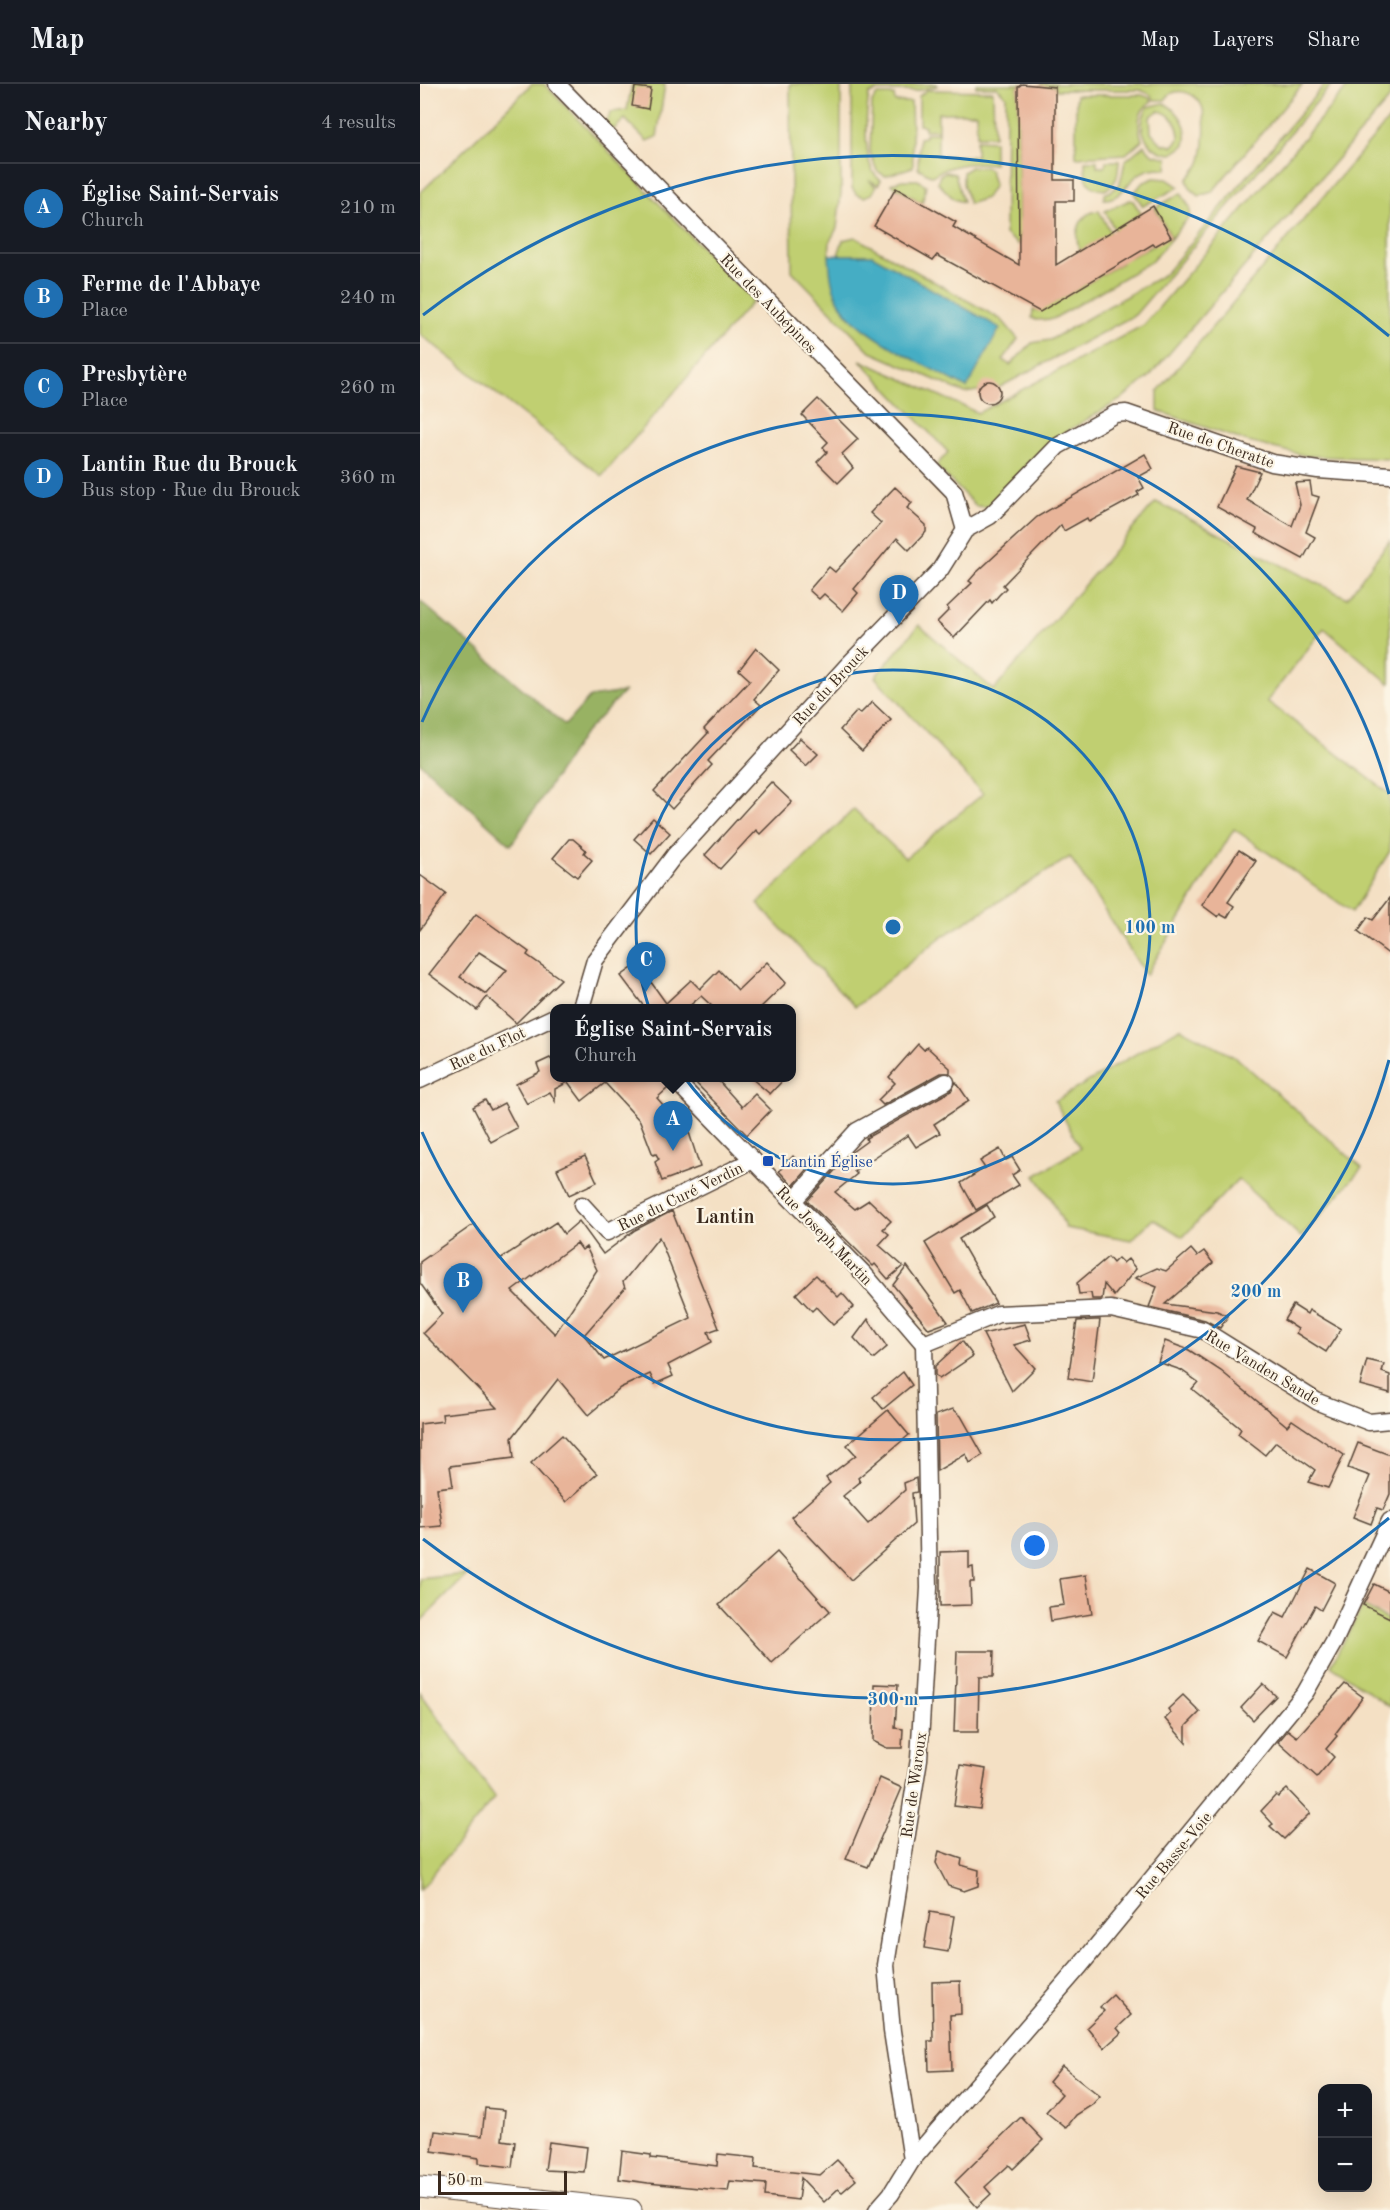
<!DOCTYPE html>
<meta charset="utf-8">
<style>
body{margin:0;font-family:"Old Standard TT",serif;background:#242831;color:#f1f3f6}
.controls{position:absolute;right:18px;bottom:18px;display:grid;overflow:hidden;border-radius:12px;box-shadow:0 6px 24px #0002}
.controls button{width:54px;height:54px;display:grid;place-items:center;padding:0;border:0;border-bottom:2px solid #363941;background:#171b24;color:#f1f3f6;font:30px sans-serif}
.scale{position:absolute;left:18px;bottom:15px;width:129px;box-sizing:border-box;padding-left:6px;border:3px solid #3b2a1e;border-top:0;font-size:16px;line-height:21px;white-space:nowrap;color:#3b2a1e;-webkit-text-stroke:4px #fcf5e5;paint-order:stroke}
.you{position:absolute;left:615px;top:1462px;width:21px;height:21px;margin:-15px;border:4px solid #fff;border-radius:50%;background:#1a73e8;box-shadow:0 0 0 9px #1a73e833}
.badge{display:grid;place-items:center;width:39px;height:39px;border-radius:50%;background:#1f6fb2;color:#fff;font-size:20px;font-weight:700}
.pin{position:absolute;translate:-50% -50px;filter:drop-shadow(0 2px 3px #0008)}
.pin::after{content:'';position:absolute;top:32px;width:21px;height:18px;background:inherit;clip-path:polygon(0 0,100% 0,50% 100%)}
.popup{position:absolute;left:130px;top:920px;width:246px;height:78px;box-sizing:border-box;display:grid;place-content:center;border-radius:12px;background:#171b24;filter:drop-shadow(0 2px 4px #0005);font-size:20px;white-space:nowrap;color:#9ea1a6}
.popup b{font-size:22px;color:#f1f3f6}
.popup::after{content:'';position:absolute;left:50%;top:100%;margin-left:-12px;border:12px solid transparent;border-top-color:#171b24}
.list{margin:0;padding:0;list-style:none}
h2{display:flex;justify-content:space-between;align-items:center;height:78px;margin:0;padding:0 24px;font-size:26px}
h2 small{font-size:20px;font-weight:400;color:#9ea1a6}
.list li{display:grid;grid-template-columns:39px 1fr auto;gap:18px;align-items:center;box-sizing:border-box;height:90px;padding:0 24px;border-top:2px solid #363941}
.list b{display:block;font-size:22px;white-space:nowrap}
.list p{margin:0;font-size:20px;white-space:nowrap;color:#9ea1a6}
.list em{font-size:20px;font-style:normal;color:#9ea1a6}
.map{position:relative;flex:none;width:970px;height:2126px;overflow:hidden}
header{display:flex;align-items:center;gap:36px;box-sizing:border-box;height:84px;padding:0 30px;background:#171b24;border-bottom:2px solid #363941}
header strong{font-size:28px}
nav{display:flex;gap:33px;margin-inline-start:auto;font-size:21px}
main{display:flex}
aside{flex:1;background:#171b24}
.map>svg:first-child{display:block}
</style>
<header>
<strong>Map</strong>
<nav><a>Map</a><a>Layers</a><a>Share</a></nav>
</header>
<main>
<aside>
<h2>Nearby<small>4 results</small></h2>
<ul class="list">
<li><span class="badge">A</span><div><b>Église Saint-Servais</b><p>Church</p></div><em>210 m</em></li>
<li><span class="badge">B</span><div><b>Ferme de l'Abbaye</b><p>Place</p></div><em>240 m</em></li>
<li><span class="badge">C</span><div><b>Presbytère</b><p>Place</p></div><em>260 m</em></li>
<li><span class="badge">D</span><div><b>Lantin Rue du Brouck</b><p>Bus stop · Rue du Brouck</p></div><em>360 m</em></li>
</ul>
</aside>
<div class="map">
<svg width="970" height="2126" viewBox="0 0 970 2126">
<rect width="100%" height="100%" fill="#fcf5e5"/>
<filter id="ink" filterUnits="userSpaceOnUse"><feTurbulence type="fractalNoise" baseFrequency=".0167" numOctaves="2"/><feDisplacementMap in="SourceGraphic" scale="12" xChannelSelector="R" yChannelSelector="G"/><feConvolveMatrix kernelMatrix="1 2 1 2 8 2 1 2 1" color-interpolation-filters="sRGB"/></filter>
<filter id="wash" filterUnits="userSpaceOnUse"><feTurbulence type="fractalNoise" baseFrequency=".008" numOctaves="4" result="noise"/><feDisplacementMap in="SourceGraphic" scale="24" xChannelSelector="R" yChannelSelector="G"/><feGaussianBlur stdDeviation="1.35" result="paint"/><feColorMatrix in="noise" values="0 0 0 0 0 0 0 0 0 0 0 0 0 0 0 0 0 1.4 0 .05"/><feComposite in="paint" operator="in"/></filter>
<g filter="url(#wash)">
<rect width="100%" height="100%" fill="#f4e0c4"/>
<!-- green -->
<g fill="#c0cf71" stroke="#7e7c48" stroke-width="1.5" fill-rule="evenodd">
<polygon points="112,0 124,0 333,217 182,392 0,250 0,109"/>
<polygon points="212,0 245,0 237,53 227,57 205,35 193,46 185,40 191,28 207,26"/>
<polygon points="370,0 421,0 421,108 417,144 410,157 409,171 417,213 430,233 448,247 452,171 418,171 423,156 435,153 582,236 598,255 583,276 590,281 612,259 630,256 745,190 905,0 912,0 715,231 580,303 545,309 451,268 372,187"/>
<path d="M432,0H442V2L517,0V2L495,7H457L449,10C446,31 441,85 461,96L458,101L449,96L456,103L452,110L444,113L436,110L432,104Z"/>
<polygon points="556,0 602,0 598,3 599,161 585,150 586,12 577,3 556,3"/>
<path d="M621,0H883L792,108L779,112L770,104L767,96C770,91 776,86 779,81C785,70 787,31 781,20C773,7 754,2 745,16H734L730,10L720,6H635V3H621Z"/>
<polygon points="930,0 970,0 970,14 728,294 700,316 639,352 575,417 565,423 556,422 516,382 528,368 440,276 558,329 724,241"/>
<path d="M507,6L573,7L574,52H557L556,29H518V72H556V56L574,57V80C552,78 530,80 512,92L498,84L499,54L505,53V49H518L517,46H505V42L499,41V12Z"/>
<polygon points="457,11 474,11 475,18 491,18 493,83 465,92 457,87 450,68 452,18"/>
<path d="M656,11H722L730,14L732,17C717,27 717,40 722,56L706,70L656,73Z"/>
<path d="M744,19C760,28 770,43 765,61L752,70C727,68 714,44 728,23ZM738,27C752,29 759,41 759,55L753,62L742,60L731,48L730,33Z"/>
<polygon points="970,34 970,375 887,372 828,358 738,327 738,307"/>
<path d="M724,61L732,70L748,74L747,85C708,79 709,116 684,115L685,110C703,103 701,94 705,77Z"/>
<path d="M665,77H677V83H685L686,77H699C698,91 698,99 685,106C666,105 665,94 665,77Z"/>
<polygon points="551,83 565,83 570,86 574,101 566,114 549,120 543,100 543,88"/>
<polygon points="525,88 535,90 543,118 534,115 518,99 520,91"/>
<polygon points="734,94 747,95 759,103 723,122 714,109 722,99"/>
<polygon points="482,96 498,96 506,101 502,119 471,100"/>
<polygon points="761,109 770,124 770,132 732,177 633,235 616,236 612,234 613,226 620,227 702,179 697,170 709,174 751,153 735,124"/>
<polygon points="710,116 713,117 721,129 695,147 685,127"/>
<path d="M679,127L691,149L660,167C653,151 659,128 679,127Z"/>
<polygon points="736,418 927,514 970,456 970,600 904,544 847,617 970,710 970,767 932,828 814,745 726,891 650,773 520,854 435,923 338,820 434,725 485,774 563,710 455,593 499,541 574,606"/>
<polygon points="760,944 818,975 942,1084 881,1153 818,1095 763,1153 733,1135 711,1156 646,1144 631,1114 615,1092 660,1064 635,1017"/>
<polygon points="48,1490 0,1538 0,1495"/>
<polygon points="943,1522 970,1537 970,1623 911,1581"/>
<polygon points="0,1608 75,1713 0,1806"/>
</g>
<!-- forest -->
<polygon fill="#98b263" stroke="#6a6e40" stroke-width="1.5" points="0,517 145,641 170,613 204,608 162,652 91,761 0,679"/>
<!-- water -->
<path fill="#44adc4" stroke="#406c71" stroke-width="1.5" d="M409,171H452L580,244L547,304C514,285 444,254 423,224C412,208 410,191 409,171Z"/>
<g id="blocks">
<!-- building -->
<g fill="#e8b499" fill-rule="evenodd">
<polygon points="602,0 635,3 635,96 654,96 654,117 636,117 636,181 733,122 751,153 735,162 733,160 620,228 517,171 513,176 454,142 476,104 536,138 533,143 599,181 598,3"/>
<polygon points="215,3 231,5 228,25 212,22"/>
<circle cx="569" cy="308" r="11"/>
<polygon points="398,315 438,355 422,370 433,384 418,399 397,378 407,368 403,363 408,358 382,331"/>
<polygon points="725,370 733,385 718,393 724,404 717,408 719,411 669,438 667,434 644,447 641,441 583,501 586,504 579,511 572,519 570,516 534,554 517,538 529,526 527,523 552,499 549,497 556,489 617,433"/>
<polygon points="816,382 840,388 827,416 872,442 880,421 875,399 890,398 892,411 899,413 886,448 895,453 883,475 835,449 837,445 797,423"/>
<polygon points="475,403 492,419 487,424 506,441 506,448 489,466 477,454 434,505 438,509 423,527 404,510 399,515 389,506 409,483 415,488 461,439 450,429"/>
<polygon points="336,564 359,586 334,615 341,621 288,677 292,681 252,725 234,707 288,649 284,645 330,596 319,586"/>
<polygon points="452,618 471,636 442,667 420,646 437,627 440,630"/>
<polygon points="380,654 398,670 386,682 369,666"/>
<polygon points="351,698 372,718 340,750 336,746 300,785 285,771"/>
<polygon points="233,734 250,749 231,770 214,755"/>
<polygon points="149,755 153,755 166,766 164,769 172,776 157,793 133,774"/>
<polygon points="819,766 836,777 808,818 814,822 807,834 800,830 798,833 782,821"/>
<polygon points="0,791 26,810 0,846"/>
<polygon points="970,814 970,871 938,847 948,833 953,836"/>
<path d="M56,830L109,868L107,871L141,895L96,939L67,913L57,926L9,890ZM59,868L87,886L66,910L40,893Z"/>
<polygon points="347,878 366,899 340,924 294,924 281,912 267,924 225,924 201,892 218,880 246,919 271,896 280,905 299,886 318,906"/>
<polygon points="498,960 504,966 507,963 530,984 530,989 521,989 463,1021 458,1016 475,999 469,993"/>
<polygon points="130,974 135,980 135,993 243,993 248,1004 237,1014 253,1032 256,1043 266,1039 280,1083 242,1097 235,1078 239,1075 236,1070 233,1071 220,1037 185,999 162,1017 148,998 135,1005 135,1017 130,1008 107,1020 96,1000 120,988 117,980"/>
<polygon points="270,993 295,993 322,1023 335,1010 351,1026 327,1051"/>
<polygon points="330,993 366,993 350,1010"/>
<polygon points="536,998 549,1017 514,1040 520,1049 496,1063 488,1051 434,1087 437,1090 415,1108 435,1125 449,1116 471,1137 463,1145 469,1150 459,1161 483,1182 468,1195 455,1180 453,1182 387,1117 432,1068 447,1057 446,1054 531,1007"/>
<polygon points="65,1016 71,1026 84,1019 97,1044 71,1058 53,1023"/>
<polygon points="580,1065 586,1076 592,1073 600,1086 592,1091 599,1101 556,1126 541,1099 565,1084 560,1077"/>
<polygon points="165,1072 177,1098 149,1111 137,1085"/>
<polygon points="373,1072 387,1086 373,1102 359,1087"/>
<polygon points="567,1121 574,1133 539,1155 576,1219 552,1229 540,1206 535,1209 505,1159"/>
<path d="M252,1127L299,1244L288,1248L292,1258L248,1281L253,1292L235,1300L230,1290L200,1304L168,1331L138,1295L92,1354L94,1374L30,1382L33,1402L17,1404L22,1442L0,1444V1340L23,1337L22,1330L77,1324L3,1249L22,1230L0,1199V1178L54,1140L80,1175L136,1138L144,1150L159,1137L183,1170L215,1146ZM239,1153L271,1234L184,1276L164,1251L205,1204L203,1198ZM157,1159L162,1166L166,1163L177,1186L135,1250L92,1207Z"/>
<polygon points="771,1165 777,1172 784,1167 793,1179 745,1220 797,1227 808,1232 800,1244 785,1236 729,1223 737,1203 715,1194 737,1184 746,1187"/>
<polygon points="688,1173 693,1179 698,1174 703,1179 708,1175 716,1185 694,1212 684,1200 682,1215 672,1215 671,1209 659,1210 657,1199"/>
<polygon points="487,1182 515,1220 528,1238 509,1245 473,1201"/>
<polygon points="396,1191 418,1213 422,1209 434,1223 413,1241 396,1223 392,1227 376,1210"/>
<polygon points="873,1221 887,1230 889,1226 921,1245 906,1268 876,1249 878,1245 864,1236"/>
<polygon points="448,1235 467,1263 453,1275 434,1254"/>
<polygon points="675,1236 680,1236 672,1298 648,1294 657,1237"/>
<polygon points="605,1240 611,1256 594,1261 615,1284 592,1307 563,1250"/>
<polygon points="542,1257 553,1272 519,1295 515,1291 515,1282"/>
<polygon points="745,1257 769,1266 801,1287 867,1342 872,1336 924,1371 908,1404 888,1398 895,1386 856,1358 845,1371 818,1350 821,1345 772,1305 778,1298 761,1286 738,1278"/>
<polygon points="947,1276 964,1280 962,1288 970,1291 970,1309 940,1301"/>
<polygon points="483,1288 492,1301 463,1325 453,1313"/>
<polygon points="533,1325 541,1332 563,1371 550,1379 546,1370 517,1387 516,1331"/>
<polygon points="468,1326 489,1351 438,1394 440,1398 423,1412 448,1440 485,1406 484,1399 496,1394 497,1408 492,1409 494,1440 431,1496 371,1433 410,1399 406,1394 436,1371 427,1361"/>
<polygon points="142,1351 177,1390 146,1418 111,1379"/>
<polygon points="938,1359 970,1371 970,1410 963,1426 957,1424 951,1440 933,1433 950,1392 928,1384"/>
<polygon points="549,1467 549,1484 553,1483 554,1498 550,1498 551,1521 520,1522 520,1468"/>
<polygon points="357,1468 410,1527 352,1579 299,1521"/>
<polygon points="890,1485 915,1499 901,1526 895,1522 867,1573 838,1557 855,1528 865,1533"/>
<polygon points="666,1491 672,1530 631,1537 629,1523 644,1521 640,1495"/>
<polygon points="954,1500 970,1508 970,1534 943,1521"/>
<polygon points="537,1567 574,1567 573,1593 559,1593 558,1648 534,1648"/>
<polygon points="454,1600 478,1601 475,1644 483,1645 482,1664 467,1664 453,1657"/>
<polygon points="843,1600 856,1612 833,1636 821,1624"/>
<polygon points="925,1600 943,1613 915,1650 917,1652 906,1665 914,1673 897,1693 858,1658 868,1646 877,1653"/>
<polygon points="763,1611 780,1628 766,1642 766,1659 745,1635 751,1629 748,1625"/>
<polygon points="540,1681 566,1685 560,1725 534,1722"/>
<polygon points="460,1694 482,1704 448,1783 426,1775"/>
<polygon points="867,1705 890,1729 864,1755 850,1742 853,1740 841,1727 856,1711 858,1713"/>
<polygon points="519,1767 542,1775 541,1781 559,1786 558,1802 544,1807 528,1802 516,1779"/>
<polygon points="510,1828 534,1832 528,1868 504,1864"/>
<polygon points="540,1897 541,1930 530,1931 532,1986 509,1987 508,1957 513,1957 512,1898"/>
<polygon points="693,1911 711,1931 697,1944 701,1949 684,1964 667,1943 684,1927 680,1923"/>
<polygon points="642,1982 680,2012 672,2021 656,2031 646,2044 626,2028 642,2010 629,1998"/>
<polygon points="65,2024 85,2026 82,2056 95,2058 92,2083 59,2079 59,2074 12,2067 15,2047 62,2052"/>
<polygon points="601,2033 623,2056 593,2085 589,2081 565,2103 571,2110 557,2123 535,2098"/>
<polygon points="129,2058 167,2063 164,2088 125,2086"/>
<polygon points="202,2067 231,2071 231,2074 297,2082 298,2070 336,2074 335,2084 400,2091 417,2076 436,2096 422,2108 418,2105 404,2118 381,2094 378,2116 345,2112 346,2100 310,2097 308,2107 228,2099 199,2095"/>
</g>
</g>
</g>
<g filter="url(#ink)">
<use href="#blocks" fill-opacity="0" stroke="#574537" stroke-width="1.5"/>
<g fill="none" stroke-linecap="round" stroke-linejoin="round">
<defs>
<g id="minor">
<polyline points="137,0 534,408 545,446"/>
<polyline points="162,920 175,876 254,772 429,580 520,486 545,446 570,432 638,362 695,330 706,329 852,379 898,386 970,391"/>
<polyline points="253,994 444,1190 504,1260"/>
<polyline points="0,996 134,933"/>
<polyline points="373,1117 437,1047 526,998"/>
<polyline points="162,1121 187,1148 333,1076"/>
<polyline points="504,1260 578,1230 691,1225 783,1246 898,1318 949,1338 970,1336"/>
<polyline points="492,2076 660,1882 885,1609 914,1558 970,1437"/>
<polyline points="457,2126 471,2110 492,2076 472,1947 466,1881 499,1675 509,1504 504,1260"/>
</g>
<polyline id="tertiary" points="0,2103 211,2126"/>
</defs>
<!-- minor casing -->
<use href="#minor" stroke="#574537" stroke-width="19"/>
<!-- tertiary casing -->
<use href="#tertiary" stroke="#574537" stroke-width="23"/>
<!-- minor -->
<use href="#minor" stroke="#fff" stroke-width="16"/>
<!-- tertiary -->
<use href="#tertiary" stroke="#fff" stroke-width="21"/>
</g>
</g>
<!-- distance rings -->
<g fill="none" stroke="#1f6fb2" stroke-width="3">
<circle cx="473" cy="843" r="257"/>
<path d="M969 976A514 514 0 0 1 2 1048M2 638A514 514 0 0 1 969 710"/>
<path d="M969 1434A772 772 0 0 1 3 1455M3 231A772 772 0 0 1 969 252"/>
</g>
<!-- markers -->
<rect fill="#1a4fb4" stroke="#fcf5e5" stroke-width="2" x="342" y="1071" width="12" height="12" rx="3"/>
<g text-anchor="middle" stroke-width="4.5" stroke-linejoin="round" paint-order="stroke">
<!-- street labels -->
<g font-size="16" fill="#3b2a1e" stroke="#fcf5e5">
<text transform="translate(349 219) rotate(46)" y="6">Rue des Aubépines</text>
<text transform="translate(801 360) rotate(19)" y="6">Rue de Cheratte</text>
<text transform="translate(410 601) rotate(-47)" y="6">Rue du Brouck</text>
<text transform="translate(67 964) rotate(-25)" y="6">Rue du Flot</text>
<text transform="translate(260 1112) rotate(-26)" y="6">Rue du Curé Verdin</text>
<text transform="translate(405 1151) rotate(46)" y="6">Rue Joseph Martin</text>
<text transform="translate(843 1283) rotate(31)" y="6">Rue Vanden Sande</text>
<text transform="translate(493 1701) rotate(-82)" y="6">Rue de Waroux</text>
<text transform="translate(753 1771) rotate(-50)" y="6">Rue Basse-Voie</text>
</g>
<!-- transit labels -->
<g font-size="16" fill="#164399" stroke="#fcf5e5" text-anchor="start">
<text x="360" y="1083">Lantin Église</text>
</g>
<!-- quarter labels -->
<g font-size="20" font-weight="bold" fill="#3b2a1e" stroke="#fcf5e5">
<text x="305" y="1139">Lantin</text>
</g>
</g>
<circle cx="473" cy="843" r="9" fill="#1f6fb2" stroke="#fcf5e5" stroke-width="3"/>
<g font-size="18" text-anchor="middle" font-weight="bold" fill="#1f6fb2" stroke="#fcf5e5" stroke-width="4.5" stroke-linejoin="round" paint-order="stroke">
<text x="730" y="849">100 m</text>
<text x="836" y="1213">200 m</text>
<text x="473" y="1621">300 m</text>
</g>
</svg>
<div class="controls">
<button>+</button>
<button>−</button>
</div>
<div class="scale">50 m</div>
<div class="you"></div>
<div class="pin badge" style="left:253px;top:1067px">A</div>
<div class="popup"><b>Église Saint-Servais</b>Church</div>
<div class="pin badge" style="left:43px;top:1229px">B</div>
<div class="pin badge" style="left:226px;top:908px">C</div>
<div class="pin badge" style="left:479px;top:541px">D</div>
</div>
</main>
